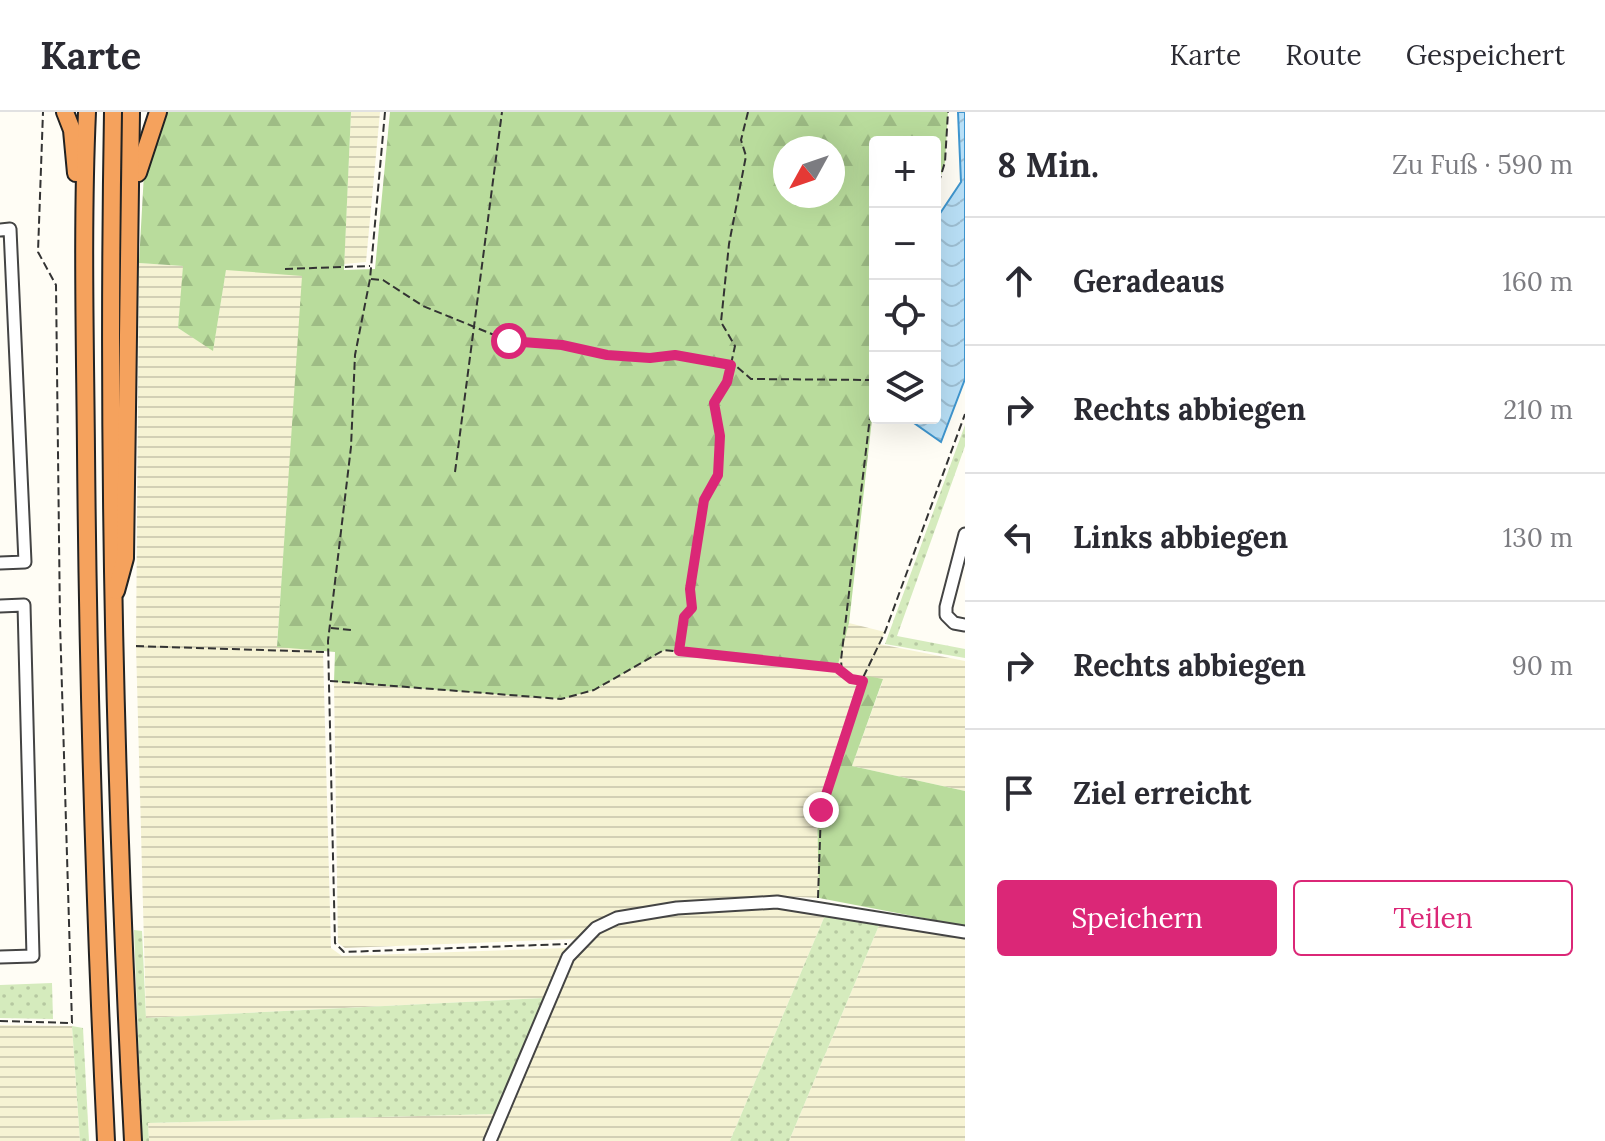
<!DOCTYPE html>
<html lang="de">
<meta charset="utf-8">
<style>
body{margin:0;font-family:Lora,serif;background:#f2f2f3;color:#2b2b33}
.controls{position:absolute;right:24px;top:24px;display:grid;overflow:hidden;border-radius:8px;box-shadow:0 8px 32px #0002}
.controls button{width:72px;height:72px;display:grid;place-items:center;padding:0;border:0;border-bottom:2px solid #e1e1e2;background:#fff;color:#2b2b33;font:40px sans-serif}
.compass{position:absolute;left:773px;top:24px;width:72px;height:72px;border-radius:50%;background:#fff;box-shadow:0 8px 32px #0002;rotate:230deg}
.stop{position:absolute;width:24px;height:24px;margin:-18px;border:6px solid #db2777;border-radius:50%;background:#fff}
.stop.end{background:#db2777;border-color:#fff;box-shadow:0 2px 8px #0008}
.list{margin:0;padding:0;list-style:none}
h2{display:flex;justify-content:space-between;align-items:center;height:104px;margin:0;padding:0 32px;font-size:34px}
h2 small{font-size:26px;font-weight:400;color:#7c7c81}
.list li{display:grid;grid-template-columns:52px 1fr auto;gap:24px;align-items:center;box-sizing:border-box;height:128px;padding:0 32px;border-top:2px solid #e1e1e2}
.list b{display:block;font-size:30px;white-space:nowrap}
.list em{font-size:26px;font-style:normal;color:#7c7c81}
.actions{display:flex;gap:16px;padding:24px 32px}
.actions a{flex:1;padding:18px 0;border:2px solid #db2777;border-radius:8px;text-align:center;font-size:28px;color:#db2777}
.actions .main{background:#db2777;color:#fff}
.icon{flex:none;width:44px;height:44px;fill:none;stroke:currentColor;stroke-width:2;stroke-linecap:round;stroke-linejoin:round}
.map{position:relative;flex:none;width:965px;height:1029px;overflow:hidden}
header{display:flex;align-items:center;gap:48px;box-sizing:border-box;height:112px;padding:0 40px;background:#fff;border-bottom:2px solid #e1e1e2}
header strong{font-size:38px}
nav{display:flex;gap:44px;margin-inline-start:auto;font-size:28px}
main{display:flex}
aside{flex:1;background:#fff}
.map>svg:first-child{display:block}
</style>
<header>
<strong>Karte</strong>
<nav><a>Karte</a><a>Route</a><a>Gespeichert</a></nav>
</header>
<main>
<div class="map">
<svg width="965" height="1029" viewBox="0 0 965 1029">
<defs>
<pattern id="farmland-rules" width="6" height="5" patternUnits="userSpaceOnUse" patternTransform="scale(2)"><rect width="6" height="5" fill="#f6f3d4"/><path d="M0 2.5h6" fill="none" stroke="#d2cfb5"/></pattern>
<pattern id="green-dots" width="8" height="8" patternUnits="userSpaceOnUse" patternTransform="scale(2)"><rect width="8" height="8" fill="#d5ebbd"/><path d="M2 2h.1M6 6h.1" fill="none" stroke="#b6c8a1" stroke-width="1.8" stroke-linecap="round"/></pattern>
<pattern id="forest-firs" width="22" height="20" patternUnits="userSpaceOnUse" patternTransform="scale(2)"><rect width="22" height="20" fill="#b9dc9c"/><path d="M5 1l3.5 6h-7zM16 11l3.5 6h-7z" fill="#9ebc85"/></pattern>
<pattern id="water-waves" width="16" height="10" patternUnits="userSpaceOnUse" patternTransform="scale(2)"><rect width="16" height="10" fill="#b9e0f7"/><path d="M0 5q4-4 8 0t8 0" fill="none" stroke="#9ebfd3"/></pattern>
</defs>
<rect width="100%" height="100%" fill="#fffdf5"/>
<!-- farmland -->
<g fill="url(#farmland-rules)">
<polygon points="351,0 380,0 366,150 344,152"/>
<polygon points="139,151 184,154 178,216 213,238 226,157 303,163 277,534 323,539 331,836 342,844 567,836 543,886 146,906 136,534"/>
<polygon points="849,511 885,520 879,532 965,549 965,679 852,654 883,568 817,697 819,786 777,784 676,792 593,812 575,827 345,836 338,831 334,570 561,587 594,578 664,538 836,556"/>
<polygon points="777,795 826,801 730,1029 496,1029 573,846 599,820 619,810 678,799"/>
<polygon points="880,811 965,824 965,1029 789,1029"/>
<polygon points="0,913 72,914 80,1029 0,1029"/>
<polygon points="495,1002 483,1029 149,1029 148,1011"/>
</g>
<!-- green -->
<g fill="url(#green-dots)">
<polygon points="965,313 965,334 897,524 965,537 965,546 885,532"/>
<polygon points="826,801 880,811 789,1029 730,1029"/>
<polygon points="134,818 142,819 146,906 543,886 495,1002 148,1011 149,1029 142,1029"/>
<polygon points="52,871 53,907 0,906 0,873"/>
<polygon points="72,914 83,916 89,1029 80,1029"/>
</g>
<!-- forest -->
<g fill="url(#forest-firs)" fill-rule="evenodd">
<path d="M165,0H351L344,158L375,157L390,0H948L945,50L935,83V30H875V281L849,511L837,556L665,538L594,578L561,587L334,570L335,540L277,535L302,164L226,158L213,239L178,216L183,154L139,151L144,61ZM785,36H833V84H785Z"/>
<polygon points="867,564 883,567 852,654 965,679 965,814 819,786 817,697"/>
</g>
<!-- water -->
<polygon fill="url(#water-waves)" stroke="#3f96cf" stroke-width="2" points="958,0 965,0 965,267 941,330 911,309 898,306 935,306 935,109 961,70"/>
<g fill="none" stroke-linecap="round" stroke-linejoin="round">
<defs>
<g id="minor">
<polyline points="0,118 10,117 25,450 0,451"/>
<polyline points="965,422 946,495 946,503 954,511 965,513"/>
<polyline points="0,494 24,493 33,844 0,845"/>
<polyline points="490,1029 568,845 596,816 617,806 677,796 777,790 965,820"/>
</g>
<g id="highway">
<polyline points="65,0 72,18 76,61"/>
<path d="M87,0C82,113 85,226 86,339C88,569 95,799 106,1029"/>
<path d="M113,0C107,344 115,686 133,1029"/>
<polyline points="138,61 158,0"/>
<polyline points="116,479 125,446 131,0"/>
</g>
</defs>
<!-- minor casing -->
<use href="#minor" stroke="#444" stroke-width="15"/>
<!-- highway casing -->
<use href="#highway" stroke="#222" stroke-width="20"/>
<!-- path -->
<g stroke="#333" stroke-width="2" stroke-dasharray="8 4" stroke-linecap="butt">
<polyline points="385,0 370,167 355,243 351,335 328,529 335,831 344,840 567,832"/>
<polyline points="935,83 945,50 948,0"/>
<polyline points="285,157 370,154"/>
<polyline points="371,167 383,168 423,194 509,229 562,233 607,243 650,246 675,243 736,254 751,267 874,268"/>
<polyline points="455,360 502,0"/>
<polyline points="331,516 352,518"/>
<polyline points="136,534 327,540"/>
<polyline points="679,539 684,505 692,496 690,477 704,388 718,363 720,324 714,291 727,270 735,234 721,210 729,132 746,44 741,28 748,0"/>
<polyline points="862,568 851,567 842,560 841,548 875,263"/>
<polyline points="330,569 561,587 594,578 664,538 837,556 842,560"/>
<polyline points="818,786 821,698 859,574 885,520 965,302"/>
<polyline points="0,909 72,911 60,510 56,173 38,140 43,0"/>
</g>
<!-- minor -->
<use href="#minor" stroke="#fff" stroke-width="11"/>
<!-- highway -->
<use href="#highway" stroke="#f5a25d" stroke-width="16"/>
</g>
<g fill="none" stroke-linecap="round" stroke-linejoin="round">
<!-- route -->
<polyline stroke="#db2777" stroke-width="10" points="509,229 562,233 607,243 650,246 675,243 731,253 727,270 714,291 720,324 718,363 704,388 690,477 692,496 684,505 679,539 837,556 851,567 863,569 821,698"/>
</g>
</svg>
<div class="controls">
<button>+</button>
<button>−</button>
<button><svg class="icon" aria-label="locate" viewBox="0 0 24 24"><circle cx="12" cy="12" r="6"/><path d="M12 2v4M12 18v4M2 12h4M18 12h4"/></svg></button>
<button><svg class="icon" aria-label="layers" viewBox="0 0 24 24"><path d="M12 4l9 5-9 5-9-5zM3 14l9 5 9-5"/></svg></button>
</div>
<svg class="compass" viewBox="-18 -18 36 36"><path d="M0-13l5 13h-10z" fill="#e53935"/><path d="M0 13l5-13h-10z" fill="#7c7c81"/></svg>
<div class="stop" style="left:509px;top:229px"></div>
<div class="stop end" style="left:821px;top:698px"></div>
</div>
<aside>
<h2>8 Min.<small>Zu Fuß · 590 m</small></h2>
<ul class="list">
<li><svg class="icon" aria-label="ahead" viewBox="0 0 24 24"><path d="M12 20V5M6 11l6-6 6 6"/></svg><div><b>Geradeaus</b></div><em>160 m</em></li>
<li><svg class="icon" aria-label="right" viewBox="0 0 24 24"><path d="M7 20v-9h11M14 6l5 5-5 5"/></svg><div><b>Rechts abbiegen</b></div><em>210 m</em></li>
<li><svg class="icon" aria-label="left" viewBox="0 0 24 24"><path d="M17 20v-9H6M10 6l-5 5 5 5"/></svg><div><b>Links abbiegen</b></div><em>130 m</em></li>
<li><svg class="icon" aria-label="right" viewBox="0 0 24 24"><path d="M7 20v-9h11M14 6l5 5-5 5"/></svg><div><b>Rechts abbiegen</b></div><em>90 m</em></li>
<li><svg class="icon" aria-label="arrive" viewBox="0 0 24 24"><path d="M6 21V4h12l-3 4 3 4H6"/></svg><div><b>Ziel erreicht</b></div></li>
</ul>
<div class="actions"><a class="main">Speichern</a><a>Teilen</a></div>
</aside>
</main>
